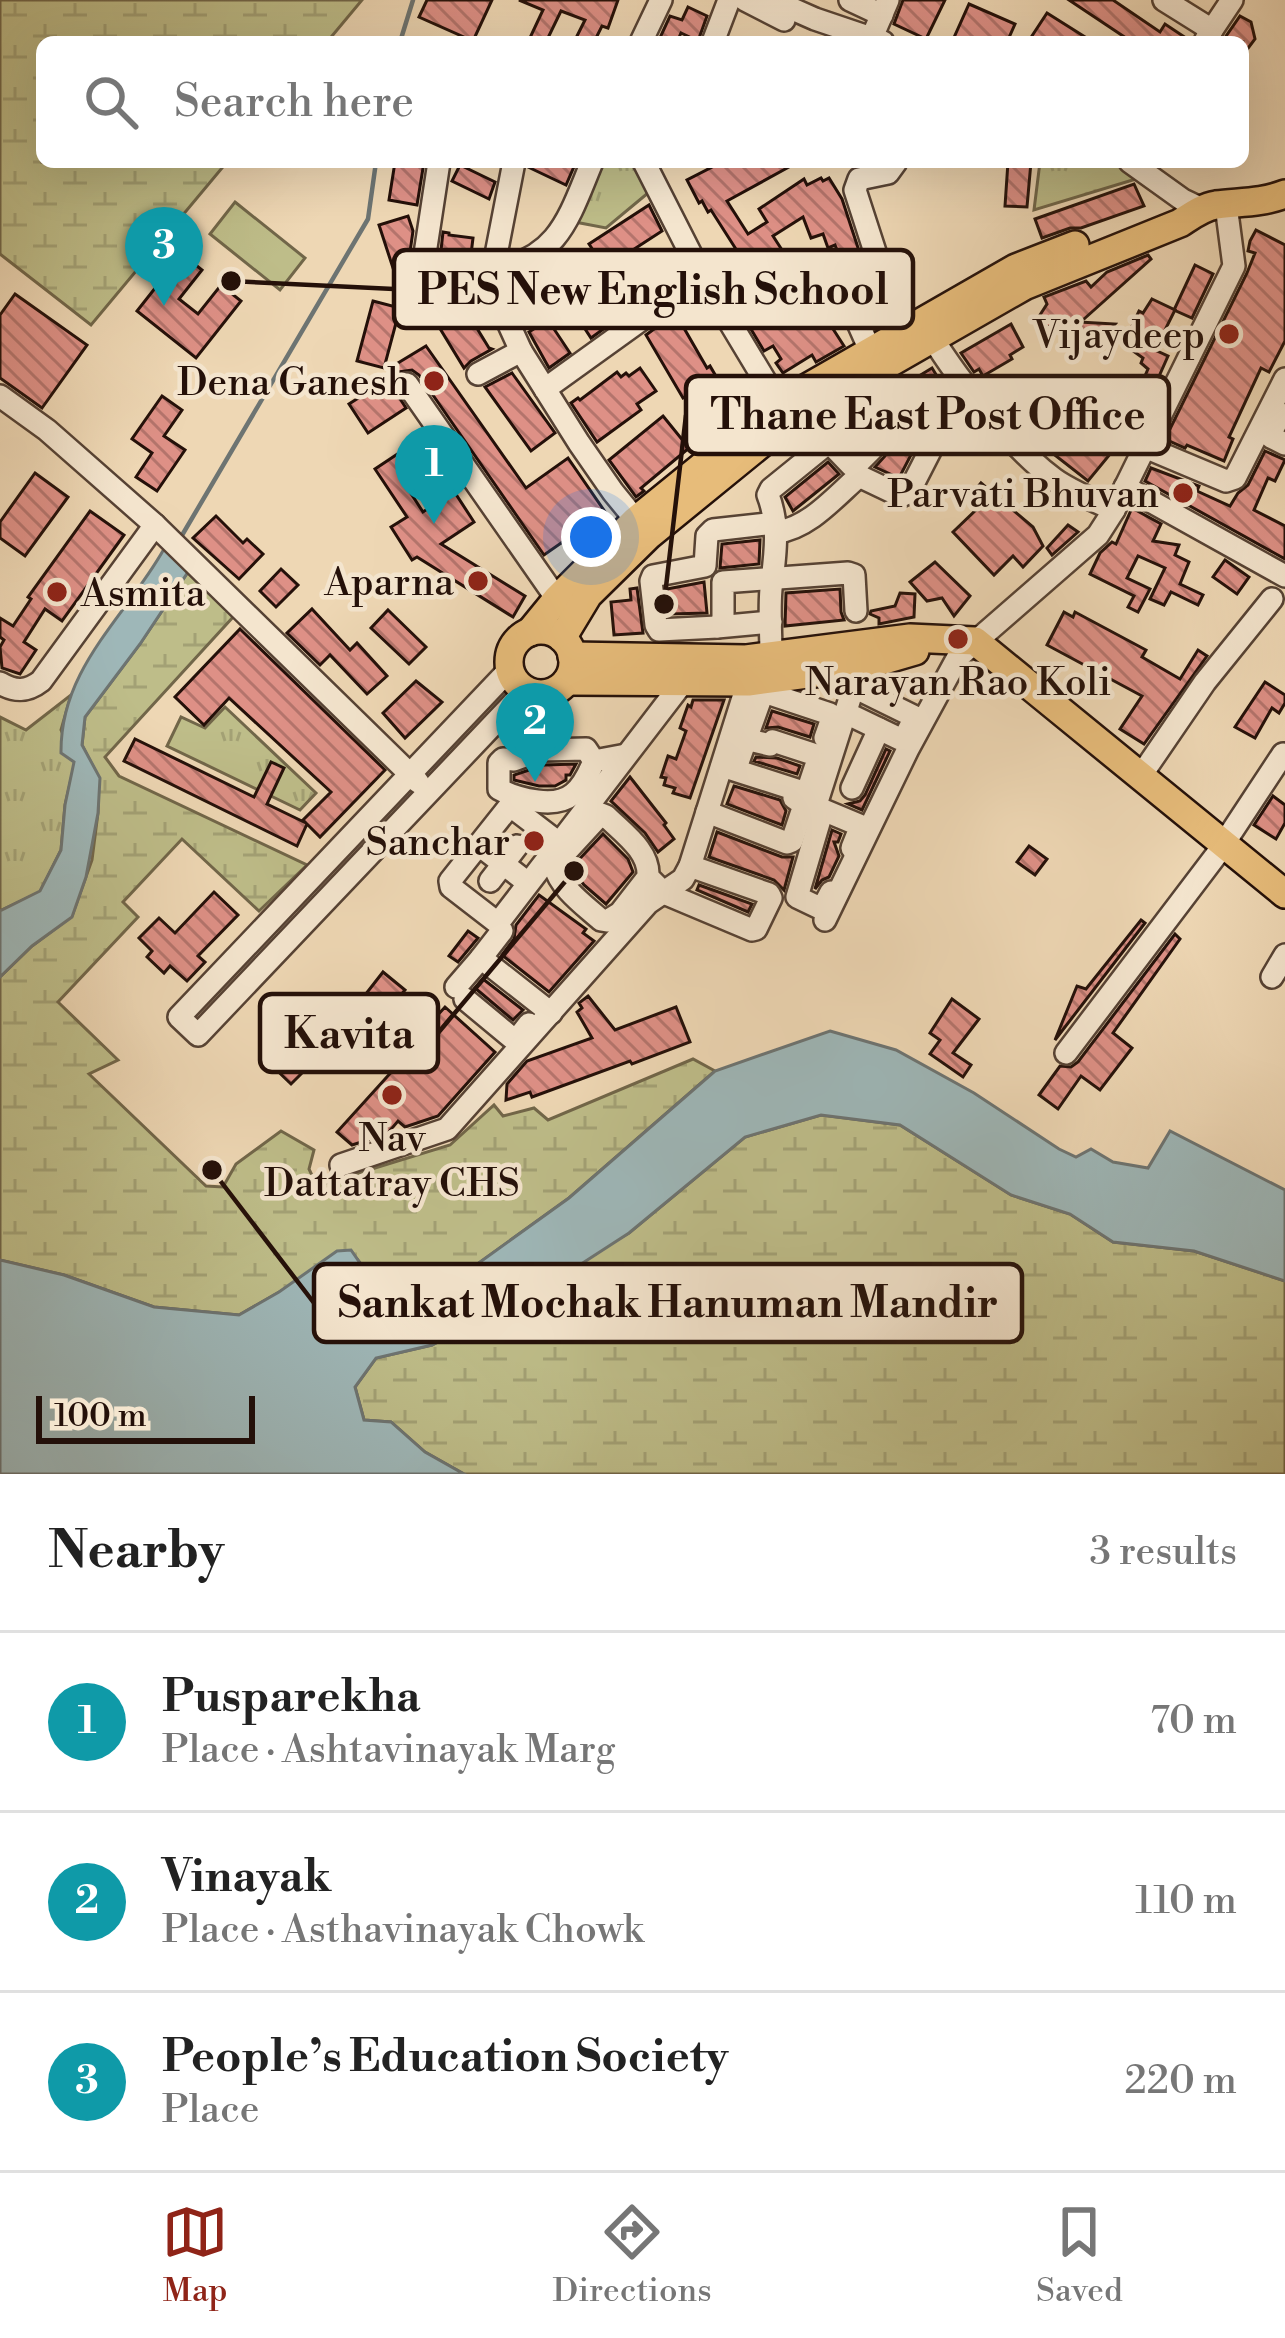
<!DOCTYPE html>
<meta charset="utf-8">
<style>
body{margin:0;font-family:"Libre Bodoni",serif;background:#f2f2f2;color:#222}
.scale{position:absolute;left:36px;bottom:30px;width:219px;box-sizing:border-box;padding-left:12px;border:6px solid #241009;border-top:0;font-size:33px;line-height:42px;white-space:nowrap;color:#241009;-webkit-text-stroke:9px #f4e5ce;paint-order:stroke}
.you{position:absolute;left:591px;top:537px;width:42px;height:42px;margin:-30px;border:9px solid #fff;border-radius:50%;background:#1a73e8;box-shadow:0 0 0 18px #1a73e833}
.badge{display:grid;place-items:center;width:78px;height:78px;border-radius:50%;background:#8f2418;color:#fff;font-size:39px;font-weight:700}
.pin{position:absolute;translate:-50% -99px;filter:drop-shadow(0 3px 6px #0008)}
.pin::after{content:'';position:absolute;top:63px;width:42px;height:36px;background:inherit;clip-path:polygon(0 0,100% 0,50% 100%)}
.list{margin:0;padding:0;list-style:none}
h2{display:flex;justify-content:space-between;align-items:center;height:156px;margin:0;padding:0 48px;font-size:51px}
h2 small{font-size:39px;font-weight:400;color:#767676}
.list li{display:grid;grid-template-columns:78px 1fr auto;gap:36px;align-items:center;box-sizing:border-box;height:180px;padding:0 48px;border-top:3px solid #e0e0e0}
.list b{display:block;font-size:45px;white-space:nowrap}
.list p{margin:0;font-size:39px;white-space:nowrap;color:#767676}
.list em{font-size:39px;font-style:normal;color:#767676}
.icon{flex:none;width:66px;height:66px;fill:none;stroke:currentColor;stroke-width:2;stroke-linecap:round;stroke-linejoin:round}
.map{position:relative;flex:none;width:1285px;height:1474px;overflow:hidden}
.search{position:absolute;background:#fff;box-shadow:0 12px 48px #0002;left:36px;right:36px;top:36px;height:132px;display:flex;align-items:center;gap:30px;box-sizing:border-box;padding:0 42px;border-radius:18px;color:#767676;font-size:45px}
.sheet{height:696px;background:#fff}
nav{display:flex;justify-content:space-around;align-items:center;box-sizing:border-box;height:168px;border-top:3px solid #e0e0e0;background:#fff;font-size:33px;color:#767676}
nav a{display:grid;justify-items:center;gap:6px}
nav .on{color:#8f2418}
.map>svg:first-child{display:block}
</style>
<div class="map">
<svg width="1285" height="1474" viewBox="0 0 1285 1474">
<defs>
<pattern id="grass-tufts" width="24" height="20" patternUnits="userSpaceOnUse" patternTransform="scale(3)"><rect width="24" height="20" fill="#bebd89"/><path d="M3 7l-1-3M5 7V3M7 7l1-3M15 17l-1-3M17 17v-4M19 17l1-3" fill="none" stroke="#a3a175"/></pattern>
<pattern id="wetland-marsh" width="20" height="14" patternUnits="userSpaceOnUse" patternTransform="scale(3)"><rect width="20" height="14" fill="#bebd89"/><path d="M1 5h8M5 5V1M11 12h8M15 12V8" fill="none" stroke="#a3a175"/></pattern>
<pattern id="building-back-hatch" width="6" height="6" patternUnits="userSpaceOnUse" patternTransform="scale(3)"><rect width="6" height="6" fill="#de9086"/><path d="M-1 5l2 2M0 0l6 6M5-1l2 2" fill="none" stroke="#b4746c"/></pattern>
</defs>
<rect width="100%" height="100%" fill="#eed7b4"/>
<filter id="stains"><feTurbulence type="fractalNoise" baseFrequency=".00167" numOctaves="4"/><feColorMatrix values="0 0 0 0 .2 0 0 0 0 .09 0 0 0 0 .02 0 0 0 .5 -.17"/></filter>
<radialGradient id="worn" r=".72"><stop offset=".6" stop-color="#630" stop-opacity="0"/><stop offset="1" stop-color="#630" stop-opacity=".3"/></radialGradient>
<!-- grass -->
<g fill="url(#grass-tufts)" stroke="#716649" stroke-width="3">
<polygon points="596,162 641,162 654,188 606,228 575,222"/>
<polygon points="1040,162 1129,162 1136,179 1034,210"/>
<polygon points="71,695 61,730 75,762 65,805 61,850 40,892 0,911 0,717 26,730"/>
<polygon points="225,707 316,793 300,810 167,746 181,717 205,728"/>
</g>
<!-- wetland -->
<g fill="url(#wetland-marsh)" stroke="#716649" stroke-width="3">
<polygon points="0,0 362,0 327,42 42,42 42,162 227,162 91,325 0,254"/>
<polygon points="188,572 234,616 105,757 119,776 307,865 259,911 182,839 123,902 138,917 58,1002 118,1060 89,1074 206,1186 223,1187 236,1164 281,1131 314,1150 309,1169 317,1186 450,1145 494,1105 503,1116 534,1108 548,1120 693,1059 715,1071 569,1198 451,1283 404,1294 364,1268 351,1251 239,1315 154,1307 64,1275 0,1260 0,977 32,946 72,916 92,860 98,813 99,778 82,745 85,717 140,644"/>
<polygon points="821,1115 900,1125 1011,1195 1070,1214 1113,1242 1194,1251 1285,1281 1285,1474 464,1474 425,1452 391,1422 364,1420 355,1387 376,1358 432,1345 629,1233 745,1137"/>
</g>
<!-- pitch -->
<polygon fill="#bebd89" stroke="#716649" stroke-width="3" points="235,202 305,258 280,290 210,234"/>
<!-- water -->
<g fill="#9eb7b8" stroke="#6d7472" stroke-width="3">
<path d="M164,549L188,572L140,644L85,717L82,745L100,778L98,813L86,877L72,917L32,946L0,977V911L40,891L61,850L65,805L74,762L61,753C60,668 125,618 164,549Z"/>
<polygon points="830,1031 896,1050 974,1093 1059,1149 1076,1157 1091,1149 1113,1162 1148,1168 1170,1131 1285,1190 1285,1281 1194,1251 1113,1242 1070,1214 1011,1195 900,1125 821,1115 745,1137 629,1233 541,1290 432,1345 376,1358 355,1387 364,1420 391,1422 425,1452 464,1474 0,1474 0,1260 64,1275 154,1307 239,1315 279,1292 337,1251 351,1250 364,1269 404,1294 451,1283 569,1198 715,1071"/>
</g>
<g fill="none" stroke-linecap="round" stroke-linejoin="round">
<!-- stream -->
<g stroke="#6d7472" stroke-width="4.5">
<polyline points="400,42 413,0"/>
<polyline points="181,537 368,219 376,162"/>
</g>
</g>
<!-- building -->
<g fill="url(#building-back-hatch)" stroke="#241009" stroke-width="3" fill-rule="evenodd">
<polygon points="427,0 492,0 473,41 419,17"/>
<polygon points="519,0 618,0 608,28 602,26 594,42 574,42 585,20 561,11 546,42 528,42 543,10"/>
<polygon points="903,0 945,0 926,39 894,24"/>
<polygon points="1069,0 1113,0 1160,32 1165,24 1192,42 1132,42"/>
<polygon points="969,4 1015,24 1007,42 952,42"/>
<polygon points="688,7 707,16 698,41 681,33 677,42 658,42 670,16 682,20"/>
<polygon points="1047,13 1093,42 1028,42"/>
<polygon points="1240,16 1251,22 1255,39 1243,55 1243,42 1222,42"/>
<polygon points="395,162 424,162 417,205 389,200"/>
<polygon points="529,162 576,162 566,185 528,167"/>
<polygon points="722,162 798,162 727,201 748,234 767,222 759,209 804,179 807,185 821,178 823,181 829,178 842,199 883,324 876,327 848,263 839,255 835,245 828,248 823,234 811,238 803,217 773,236 844,346 816,362 812,355 783,373 776,363 781,359 773,346 764,351 724,284 748,268 711,210 708,212 702,201 699,203 687,180"/>
<polygon points="1008,162 1031,162 1027,207 1005,206"/>
<polygon points="460,165 495,182 489,199 452,181"/>
<polygon points="1134,184 1144,206 1081,228 1070,228 1042,238 1035,219"/>
<polygon points="649,205 662,231 605,268 589,244"/>
<polygon points="408,216 413,231 408,266 394,271 379,225"/>
<polygon points="1256,230 1285,245 1285,341 1269,372 1261,368 1229,437 1233,439 1224,461 1187,445 1185,448 1165,439 1247,273 1255,253 1248,251 1250,241"/>
<polygon points="443,232 449,233 449,235 473,238 468,279 438,278"/>
<polygon points="182,254 202,270 179,299 198,314 221,285 241,301 196,358 137,311"/>
<polygon points="1148,255 1151,259 1084,319 1053,327 1043,326 1038,318 1047,304 1044,297 1086,281 1091,287 1107,272"/>
<polygon points="1195,265 1213,274 1192,318 1174,310"/>
<polygon points="459,293 466,306 464,307 489,348 492,349 471,361 464,368 433,317 437,306"/>
<polygon points="15,294 87,345 42,408 0,378 0,315"/>
<polygon points="596,294 613,322 591,338 572,309"/>
<polygon points="1152,299 1175,310 1155,350 1168,356 1156,383 1144,378 1148,369 1141,363 1143,358 1129,348 1138,329 1132,326 1139,311 1143,313"/>
<polygon points="373,301 400,308 384,368 357,361"/>
<polygon points="677,312 677,316 707,368 710,366 717,378 683,398 646,335"/>
<polygon points="548,320 570,353 549,368 529,332"/>
<polygon points="1079,322 1115,324 1094,347 1079,334"/>
<polygon points="1011,324 1023,347 1010,355 1012,359 983,376 979,369 974,372 961,353"/>
<polygon points="426,346 526,488 568,458 610,519 578,539 574,534 544,555 419,375 412,370 398,372 388,369"/>
<polygon points="640,368 656,391 637,404 641,410 597,442 571,403 578,398 580,400 617,372 621,377 626,373 629,376"/>
<polygon points="932,368 948,394 929,406 914,379"/>
<polygon points="512,373 555,433 531,451 485,387"/>
<polygon points="396,374 392,386 406,408 368,433 349,404"/>
<polygon points="1070,383 1083,393 1066,415 1097,440 1114,418 1125,427 1116,439 1120,442 1088,481 1024,431 1056,390 1061,394"/>
<polygon points="162,396 182,410 164,436 185,450 157,491 136,477 152,453 132,439"/>
<polygon points="663,416 689,448 641,488 644,491 636,497 609,460"/>
<polygon points="892,437 913,451 899,478 875,467 885,456"/>
<path d="M420,439L474,522L441,544L525,596L513,617L417,557L412,560L391,527L407,517L375,469ZM431,477L445,497L423,512L410,492Z"/>
<polygon points="1265,451 1285,460 1275,481 1268,478 1254,510 1285,526 1285,559 1145,481 1151,468 1199,486 1197,491 1230,506 1238,493 1248,485"/>
<polygon points="828,462 839,474 793,511 785,497"/>
<polygon points="35,473 68,497 25,556 0,538 0,522"/>
<polygon points="981,483 1033,527 1043,546 1023,567 1013,556 994,575 953,532 978,508 967,500"/>
<polygon points="1132,508 1161,524 1153,541 1179,545 1175,555 1189,562 1180,584 1203,595 1198,605 1171,592 1164,605 1150,599 1165,568 1138,556 1127,578 1150,589 1138,612 1128,607 1134,596 1090,574 1100,553 1112,542 1116,544"/>
<polygon points="90,511 124,535 62,621 45,609 24,642 36,650 20,674 2,668 0,647 4,640 0,637 0,618 13,626 31,599 28,597"/>
<polygon points="216,516 243,543 247,539 263,554 239,579 193,538"/>
<polygon points="1068,525 1078,532 1052,555 1047,548"/>
<polygon points="760,540 759,564 720,568 722,544"/>
<polygon points="1225,560 1249,577 1237,594 1213,577"/>
<polygon points="935,562 970,596 954,616 942,598 927,601 910,582"/>
<polygon points="281,569 298,585 276,607 260,591"/>
<polygon points="704,582 707,613 670,614 667,589"/>
<polygon points="637,588 643,633 614,635 611,602 631,600 630,589"/>
<polygon points="840,589 841,612 844,620 785,626 786,593"/>
<polygon points="900,593 915,594 914,617 879,624 879,618 870,614 871,611 895,606"/>
<polygon points="312,609 350,650 357,643 387,676 367,694 330,655 320,665 287,633"/>
<polygon points="388,610 426,647 409,664 371,628"/>
<polygon points="1064,612 1073,617 1075,612 1146,650 1142,657 1180,679 1198,650 1207,656 1144,744 1120,729 1142,696 1047,645"/>
<polygon points="240,629 385,770 320,837 307,824 297,846 124,761 135,739 254,797 271,762 284,768 267,804 306,823 303,820 331,792 229,698 204,725 175,697"/>
<polygon points="416,681 442,702 405,738 383,713"/>
<polygon points="1265,682 1285,695 1285,703 1279,713 1272,708 1255,738 1235,727"/>
<polygon points="693,700 724,700 690,798 673,793 675,788 664,785 666,778 661,777 668,756 676,759 686,731 680,728 688,705 691,707"/>
<polygon points="772,711 814,724 810,737 778,727 766,728"/>
<polygon points="886,749 890,751 862,810 848,804 860,801 865,795"/>
<polygon points="756,757 777,758 800,766 797,774 754,761"/>
<polygon points="576,764 570,775 566,775 566,780 555,786 539,786 514,780 514,775 544,765"/>
<polygon points="630,777 666,823 664,825 674,839 658,852 645,833 611,801"/>
<polygon points="734,786 780,800 786,811 782,825 727,804"/>
<polygon points="1273,796 1285,805 1285,823 1276,839 1254,825"/>
<polygon points="832,830 841,834 838,842 834,842 839,856 829,877 822,880 815,889"/>
<polygon points="717,832 782,857 793,857 784,890 774,880 709,857"/>
<polygon points="603,834 628,859 633,872 606,904 584,885 571,868"/>
<polygon points="1029,846 1047,859 1035,875 1017,862"/>
<polygon points="699,885 752,904 748,912 697,890"/>
<polygon points="214,892 238,915 198,956 205,962 187,981 170,966 164,973 147,957 152,951 139,938 159,918 175,933"/>
<polygon points="539,895 586,929 583,933 594,941 549,992 502,955 514,939 516,925"/>
<polygon points="1141,920 1145,923 1055,1040 1077,986 1086,989"/>
<polygon points="468,931 478,938 458,962 449,956"/>
<polygon points="1175,934 1180,939 1113,1033 1132,1048 1100,1090 1081,1076 1058,1109 1039,1095 1060,1066 1071,1067 1078,1062"/>
<polygon points="383,972 405,990 377,1024 374,1022 345,1059 326,1045"/>
<polygon points="483,979 523,1010 513,1020 475,988"/>
<polygon points="588,996 615,1030 676,1007 690,1042 632,1064 630,1061 532,1097 530,1092 506,1100 507,1084 527,1061 592,1038 577,1012 582,1008 579,1003"/>
<polygon points="952,999 979,1019 953,1053 971,1065 963,1077 930,1054 940,1040 930,1033"/>
<polygon points="445,1007 495,1052 438,1116 405,1127 398,1121 387,1134 352,1145 337,1132 395,1068 392,1065"/>
<polygon points="276,1040 306,1069 291,1084 261,1055"/>
</g>
<g fill="none" stroke-linecap="round" stroke-linejoin="round">
<defs>
<g id="minor">
<polyline points="745,0 784,20"/>
<polyline points="772,0 815,19 883,42"/>
<polyline points="850,0 882,15"/>
<polyline points="1164,0 1212,30"/>
<polyline points="1206,39 1232,0"/>
<polyline points="641,42 661,0"/>
<polyline points="713,42 729,0"/>
<polyline points="870,42 888,0"/>
<polyline points="514,162 493,270 506,318 521,351 579,443 613,492 644,530"/>
<polyline points="644,162 702,276 779,404"/>
<polyline points="896,162 888,173 859,179 855,190 901,332"/>
<polyline points="1130,162 1183,200 1202,209"/>
<polyline points="834,269 870,350"/>
<path d="M493,270C559,259 569,217 592,162"/>
<polyline points="422,307 423,267 439,162"/>
<path d="M925,325C951,372 1011,447 1054,479C1072,492 1094,500 1114,510"/>
<polyline points="478,374 521,351"/>
<polyline points="407,384 557,599"/>
<polyline points="545,389 702,276"/>
<polyline points="0,396 47,430 155,525 418,782"/>
<polyline points="1281,414 1270,434 1271,437 1285,444"/>
<path d="M829,442C838,430 857,414 872,413L881,421"/>
<polyline points="1145,447 1226,481 1235,478 1285,379"/>
<polyline points="1125,487 1285,576"/>
<polyline points="775,523 713,530 707,536 705,566 653,576 651,581 656,625 659,630 717,627 723,620 723,582 848,573 854,575 856,611"/>
<path d="M777,532C809,528 835,497 859,476"/>
<polyline points="717,627 771,622"/>
<path d="M771,656C771,634 769,611 771,589C775,556 780,526 768,495L771,489L829,442L851,465H856L871,450L883,420L891,419L929,443L931,449L909,492L901,496L859,476L856,465"/>
<polyline points="510,669 179,1017 198,1035 526,690"/>
<path d="M0,683C15,692 27,692 41,681L155,525"/>
<polyline points="846,713 900,739 905,737 915,717 854,687"/>
<polyline points="745,739 770,745 773,741 819,756"/>
<path d="M594,761L586,749L541,750L514,760L503,759L499,763V789C511,796 523,799 537,801C570,806 582,790 594,761L626,755"/>
<polyline points="737,765 762,695 767,693 830,714 832,718 825,738"/>
<polyline points="722,766 803,792 808,789 815,768"/>
<polyline points="1140,777 1205,682 1272,599"/>
<polyline points="852,788 879,729"/>
<polyline points="816,807 859,825 860,828 852,848"/>
<polyline points="707,812 787,843 792,841 804,805 794,798"/>
<polyline points="559,843 512,807 508,808 450,881 451,887 495,921 499,922 683,682"/>
<polyline points="479,845 528,883"/>
<path d="M648,877L620,913L607,921L601,920C583,904 560,888 554,865L601,814L606,816C623,833 650,851 648,877L664,893L752,930L756,929L771,898L769,894L690,866"/>
<polyline points="490,881 517,846"/>
<polyline points="831,892 822,909 797,897 821,816 814,811 860,667 859,653"/>
<polyline points="825,920 908,749 958,657 1098,535 1114,510 1234,266 1226,205"/>
<polyline points="502,931 481,958 551,1013"/>
<polyline points="1272,977 1285,955"/>
<polyline points="456,987 481,958"/>
<polyline points="465,999 512,1038 518,1038 529,1024"/>
<polyline points="1066,1053 1217,854 1283,754"/>
<polyline points="341,1165 447,1129 648,903 683,879 690,866 748,682 747,669"/>
</g>
<g id="major">
<circle cx="541" cy="662" r="32"/>
<polyline points="530,632 557,599 635,521 779,404 1016,268 1075,245"/>
<path d="M562,638L588,595L649,535L790,420L1024,286L1180,223C1191,216 1203,207 1216,205C1240,202 1262,203 1285,194"/>
<polyline points="572,656 746,659 910,638 975,641 1285,894"/>
<polyline points="567,681 748,682 860,667 915,651"/>
</g>
</defs>
<!-- minor casing -->
<use href="#minor" stroke="#564234" stroke-width="26"/>
<!-- major casing -->
<use href="#major" stroke="#241009" stroke-width="32"/>
<!-- minor -->
<use href="#minor" stroke="#f4e5ce" stroke-width="21"/>
<!-- major -->
<use href="#major" stroke="#e7bc7a" stroke-width="27"/>
</g>
<!-- markers -->
<g fill="#8f2418" stroke="#f4e5ce" stroke-width="4.5">
<circle cx="1229" cy="334" r="12"/>
<circle cx="434" cy="381" r="12"/>
<circle cx="1183" cy="493" r="12"/>
<circle cx="478" cy="581" r="12"/>
<circle cx="57" cy="592" r="12"/>
<circle cx="958" cy="639" r="12"/>
<circle cx="534" cy="841" r="12"/>
<circle cx="392" cy="1095" r="12"/>
</g>
<g text-anchor="middle" stroke-width="9" stroke-linejoin="round" paint-order="stroke">
<!-- poi labels -->
<g font-size="39" fill="#241009" stroke="#f4e5ce" text-anchor="end">
<text x="1205" y="348">Vijaydeep</text>
<text x="410" y="395">Dena Ganesh</text>
<text x="1159" y="507">Parvati Bhuvan</text>
<text x="454" y="595">Aparna</text>
<text x="81" y="606" text-anchor="start">Asmita</text>
<text x="958" y="695" text-anchor="middle">Narayan Rao Koli</text>
<text x="510" y="855">Sanchar</text>
<text x="392" y="1151" text-anchor="middle">Nav<tspan x="392" dy="45">Dattatray CHS</tspan></text>
</g>
</g>
<!-- callouts -->
<path fill="none" stroke="#241009" stroke-width="4.5" d="M231 281L394 289M664 604L686 415M574 871L438 1033M212 1170L314 1303"/>
<g fill="#241009" stroke="#f4e5ce" stroke-width="4.5">
<circle cx="231" cy="281" r="12"/>
<circle cx="664" cy="604" r="12"/>
<circle cx="574" cy="871" r="12"/>
<circle cx="212" cy="1170" r="12"/>
</g>
<g fill="#f4e5ce" stroke="#241009" stroke-width="4.5">
<rect x="394" y="250" width="519" height="78" rx="12"/>
<rect x="686" y="376" width="483" height="78" rx="12"/>
<rect x="260" y="994" width="178" height="78" rx="12"/>
<rect x="314" y="1264" width="708" height="78" rx="12"/>
</g>
<g font-size="42" text-anchor="middle" font-weight="bold" fill="#241009">
<text x="653" y="304">PES New English School</text>
<text x="928" y="429">Thane East Post Office</text>
<text x="349" y="1048">Kavita</text>
<text x="668" y="1317">Sankat Mochak Hanuman Mandir</text>
</g>
<rect width="100%" height="100%" filter="url(#stains)"/>
<rect width="100%" height="100%" fill="url(#worn)"/>
</svg>
<div class="scale">100 m</div>
<div class="you"></div>
<div class="pin badge" style="left:434px;top:524px;background:#0f9aa8">1</div>
<div class="pin badge" style="left:535px;top:782px;background:#0f9aa8">2</div>
<div class="pin badge" style="left:164px;top:306px;background:#0f9aa8">3</div>
<div class="search"><svg class="icon" aria-label="search" viewBox="0 0 24 24"><circle cx="10" cy="10" r="6"/><path d="M15 15l6 6"/></svg>Search here</div>
</div>
<section class="sheet">
<h2>Nearby<small>3 results</small></h2>
<ul class="list">
<li><span class="badge" style="background:#0f9aa8">1</span><div><b>Pusparekha</b><p>Place · Ashtavinayak Marg</p></div><em>70 m</em></li>
<li><span class="badge" style="background:#0f9aa8">2</span><div><b>Vinayak</b><p>Place · Asthavinayak Chowk</p></div><em>110 m</em></li>
<li><span class="badge" style="background:#0f9aa8">3</span><div><b>People’s Education Society</b><p>Place</p></div><em>220 m</em></li>
</ul>
</section>
<nav>
<a class="on"><svg class="icon" aria-label="map" viewBox="0 0 24 24"><path d="M3 6l6-2 6 2 6-2v14l-6 2-6-2-6 2zM9 4v14M15 6v14"/></svg>Map</a>
<a><svg class="icon" aria-label="directions" viewBox="0 0 24 24"><path d="M12 3l9 9-9 9-9-9zM9 14v-3h6M13 9l2 2-2 2"/></svg>Directions</a>
<a><svg class="icon" aria-label="saved" viewBox="0 0 24 24"><path d="M7 4h10v16l-5-4-5 4z"/></svg>Saved</a>
</nav>
